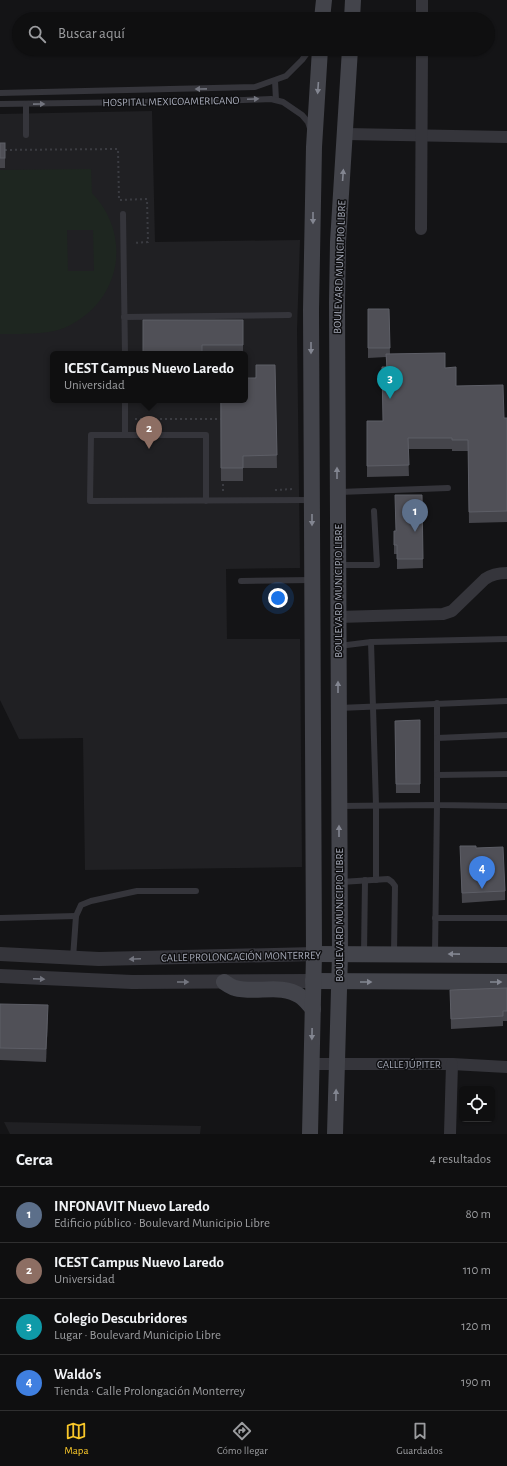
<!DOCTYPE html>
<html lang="es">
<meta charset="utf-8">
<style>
body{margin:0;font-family:"Alegreya Sans",sans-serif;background:#181819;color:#f1f3f6}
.controls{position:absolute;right:12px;bottom:12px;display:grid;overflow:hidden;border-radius:6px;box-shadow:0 1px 3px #0004}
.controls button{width:36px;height:36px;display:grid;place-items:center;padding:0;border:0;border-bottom:1px solid #2f2f30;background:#0f0f10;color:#f1f3f6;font:20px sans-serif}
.you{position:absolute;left:278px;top:598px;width:14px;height:14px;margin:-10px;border:3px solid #fff;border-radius:50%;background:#1a73e8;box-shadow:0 0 0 6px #1a73e833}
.badge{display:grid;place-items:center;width:26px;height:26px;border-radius:50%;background:#f9c729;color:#fff;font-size:13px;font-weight:700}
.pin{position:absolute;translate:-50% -33px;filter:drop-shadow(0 1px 2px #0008)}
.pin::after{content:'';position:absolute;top:21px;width:14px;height:12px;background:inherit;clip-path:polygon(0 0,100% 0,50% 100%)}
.popup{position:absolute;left:50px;top:351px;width:198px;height:52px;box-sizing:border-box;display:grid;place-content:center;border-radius:6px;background:#0f0f10;filter:drop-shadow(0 1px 3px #0005);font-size:13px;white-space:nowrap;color:#9b9c9f}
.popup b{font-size:15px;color:#f1f3f6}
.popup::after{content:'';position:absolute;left:50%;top:100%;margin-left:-8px;border:8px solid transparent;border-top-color:#0f0f10}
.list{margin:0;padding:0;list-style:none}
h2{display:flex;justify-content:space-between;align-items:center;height:52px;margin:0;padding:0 16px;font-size:17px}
h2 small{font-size:13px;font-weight:400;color:#9b9c9f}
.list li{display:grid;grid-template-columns:26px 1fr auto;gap:12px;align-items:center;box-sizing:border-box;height:56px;padding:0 16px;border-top:1px solid #2f2f30}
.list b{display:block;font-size:15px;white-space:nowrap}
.list p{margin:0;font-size:13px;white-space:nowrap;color:#9b9c9f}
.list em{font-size:13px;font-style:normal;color:#9b9c9f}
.icon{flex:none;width:22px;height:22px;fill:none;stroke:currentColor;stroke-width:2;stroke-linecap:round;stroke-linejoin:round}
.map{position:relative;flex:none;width:507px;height:1134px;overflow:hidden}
.search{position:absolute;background:#0f0f10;box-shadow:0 1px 3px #0004;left:12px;right:12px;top:12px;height:44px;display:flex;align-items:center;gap:10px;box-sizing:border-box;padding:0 14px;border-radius:22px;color:#9b9c9f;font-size:15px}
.sheet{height:276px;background:#0f0f10}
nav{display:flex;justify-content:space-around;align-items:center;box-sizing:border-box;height:56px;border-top:1px solid #2f2f30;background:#0f0f10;font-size:11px;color:#9b9c9f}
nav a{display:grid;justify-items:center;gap:2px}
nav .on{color:#f9c729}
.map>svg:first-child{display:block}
</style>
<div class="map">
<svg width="507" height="1134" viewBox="0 0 507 1134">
<rect width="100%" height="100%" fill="#141416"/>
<!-- built -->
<g fill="#202023" fill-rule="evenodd">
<path d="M152,111L155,242L300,240L297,330L300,568L226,569L227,639H300L302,867L85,870L83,738L19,739L0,700V114ZM53,354H245V400H53Z"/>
<polygon points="4,1122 201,1126 200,1134 10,1134"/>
</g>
<!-- green -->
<path fill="#1e2620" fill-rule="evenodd" d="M91,169L92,193C134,237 120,304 64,328C48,335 17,334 0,334V170ZM67,230H93L94,271H68Z"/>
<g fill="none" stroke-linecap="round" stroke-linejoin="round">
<!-- path -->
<g stroke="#3b3c42" stroke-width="2" stroke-dasharray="2 3" stroke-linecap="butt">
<polyline points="0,150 118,149 119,200 147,199 148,242 133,243"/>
<polyline points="135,419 222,419"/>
<polyline points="223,479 223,491"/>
<polyline points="275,490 294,489"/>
</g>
<!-- service -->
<g stroke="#35353b" stroke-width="6">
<polyline points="275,81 276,100"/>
<polyline points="0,93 255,87 286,76 302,60 310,49"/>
<polyline points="0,104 218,101 271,99 283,102 302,115 308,122 310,128"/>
<polyline points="26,104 26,135"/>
<polyline points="123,214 125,354"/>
<polyline points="124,317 289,315"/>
<polyline points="125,400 125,435"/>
<polyline points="339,492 448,488"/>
<polyline points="206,501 206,435 91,435 90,501 312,500"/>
<polyline points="339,565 377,565 374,511"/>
<polyline points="241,581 311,580"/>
<polyline points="371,642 376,805 376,880"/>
<polyline points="339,646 371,642 507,639"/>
<polyline points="437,703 437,805 507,806"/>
<polyline points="339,708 507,701"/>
<polyline points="437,738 507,735"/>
<polyline points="437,775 507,774"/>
<polyline points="339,806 437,805 435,953"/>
<polyline points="341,882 388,879 392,882 395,886 394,953"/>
<polyline points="0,918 76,916"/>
<polyline points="435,918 507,918"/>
<polyline points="364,954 365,880"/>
<polyline points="73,958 76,916 81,905 91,901 137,891 196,891"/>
</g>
<!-- minor -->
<g stroke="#35353b" stroke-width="12">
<polyline points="422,19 422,0"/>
<polyline points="346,134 507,137"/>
<polyline points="421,229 422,49"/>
<path d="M338,617L443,614L452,611L485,579C492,574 498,573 507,573"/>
<polyline points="312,1064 452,1064 507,1067"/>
<polyline points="450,1134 452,1064"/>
</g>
<!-- tertiary -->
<g stroke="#35353b" stroke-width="14">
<polyline points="0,954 99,959 314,954"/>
<polyline points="0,976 132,982 313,981"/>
</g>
<!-- secondary -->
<g stroke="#43444b" stroke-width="16">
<polyline points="322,19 324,0"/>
<polyline points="352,19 353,0"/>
<polyline points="314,954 507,955"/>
<polyline points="313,981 507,982"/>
<path d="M224,982C227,984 231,987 235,988C256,994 281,983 300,996C305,999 309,1005 313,1009"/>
<polyline points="310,1134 314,954 311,310 314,147 320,49"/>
<polyline points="335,1134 340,954 337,302 338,242 350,49"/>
</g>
</g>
<!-- wall -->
<g fill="#45454b">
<rect x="0" y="143" width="5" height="25"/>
<polygon points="368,309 389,309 390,354 445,368 456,386 504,418 507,418 507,522 469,523 468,451 452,451 452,449 408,449 409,476 367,477 367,421 383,421 386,367 386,357 368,358"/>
<polygon points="243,320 243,354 143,354"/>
<polygon points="275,365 277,468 243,468 243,481 221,481 220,400"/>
<polygon points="422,495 423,568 397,569 397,554 394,554 394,531 396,531"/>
<polygon points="420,720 420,793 396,793 395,721"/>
<polygon points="460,846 505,891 505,900 462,903"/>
<polygon points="507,988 507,1021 503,1021 503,1026 451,1029 450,990"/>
<polygon points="0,1004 48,1018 46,1062 0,1060"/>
</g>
<!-- shaded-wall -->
<polygon fill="#2d2d31" points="48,1005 48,1018 46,1062 46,1049"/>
<!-- building -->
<g fill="#505057" stroke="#5d5e66">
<rect x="0" y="143" width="5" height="15"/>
<polygon points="368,309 389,309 390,348 368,348"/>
<polygon points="143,320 243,320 243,345 202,345 202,354 143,354"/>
<polygon points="445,353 445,368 456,367 456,386 503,385 504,418 507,418 507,511 469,512 468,440 452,440 452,438 408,438 409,465 367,466 367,421 383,421 382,367 387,367 386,354"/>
<polygon points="256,365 275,365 277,455 243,456 243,468 221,468 221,400 245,400 245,378 256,378"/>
<polygon points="395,495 422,495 423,559 397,559 397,545 394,545 394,531 396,531"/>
<polygon points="420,720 420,784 396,784 395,721"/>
<polygon points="460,846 476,846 476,848 503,847 505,891 462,893"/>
<polygon points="507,988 507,1011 503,1011 503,1016 451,1019 450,990"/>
<polygon points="0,1004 48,1005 46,1049 0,1048"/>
</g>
<!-- one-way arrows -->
<defs><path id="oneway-solid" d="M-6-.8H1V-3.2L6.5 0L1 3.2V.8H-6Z"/></defs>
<g fill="#838691">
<use href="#oneway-solid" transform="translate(318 88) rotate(94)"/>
<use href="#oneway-solid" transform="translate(343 175) rotate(-86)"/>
<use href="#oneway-solid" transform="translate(313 218) rotate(90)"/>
<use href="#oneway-solid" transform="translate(311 348) rotate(90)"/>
<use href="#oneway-solid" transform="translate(337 473) rotate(-90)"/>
<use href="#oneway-solid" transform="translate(312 520) rotate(90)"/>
<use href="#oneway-solid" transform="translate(338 687) rotate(-90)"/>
<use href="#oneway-solid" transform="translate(339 831) rotate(-90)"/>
<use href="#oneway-solid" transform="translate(454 954) rotate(-179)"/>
<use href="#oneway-solid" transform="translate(366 982)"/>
<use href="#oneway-solid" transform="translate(496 982)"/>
<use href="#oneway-solid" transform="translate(312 1034) rotate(91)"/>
<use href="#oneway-solid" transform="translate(336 1095) rotate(-89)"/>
</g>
<g fill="#73757f">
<use href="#oneway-solid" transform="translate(201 89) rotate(179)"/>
<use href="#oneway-solid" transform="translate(253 99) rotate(-3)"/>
<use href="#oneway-solid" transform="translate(39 104) rotate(-1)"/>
<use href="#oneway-solid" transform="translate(135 959) rotate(178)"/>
<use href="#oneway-solid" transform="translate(39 979) rotate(3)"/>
<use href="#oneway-solid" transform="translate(183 982)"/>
</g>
<g text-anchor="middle" stroke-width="3" stroke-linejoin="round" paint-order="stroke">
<!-- street labels -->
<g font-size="11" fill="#a5a9b7" stroke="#0f0f11">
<text transform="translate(171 101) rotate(-1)" y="4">HOSPITAL MEXICOAMERICANO</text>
<text transform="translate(339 267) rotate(-88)" y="4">BOULEVARD MUNICIPIO LIBRE</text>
<text transform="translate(338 591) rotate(-90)" y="4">BOULEVARD MUNICIPIO LIBRE</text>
<text transform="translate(339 915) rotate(-90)" y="4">BOULEVARD MUNICIPIO LIBRE</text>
<text transform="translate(241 956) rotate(-1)" y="4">CALLE PROLONGACIÓN MONTERREY</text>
<text x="409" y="1068">CALLE JÚPITER</text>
</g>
</g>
</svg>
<div class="controls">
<button><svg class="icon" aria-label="locate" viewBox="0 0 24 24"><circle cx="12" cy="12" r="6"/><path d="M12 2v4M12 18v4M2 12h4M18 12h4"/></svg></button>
</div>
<div class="you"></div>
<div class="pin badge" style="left:415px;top:532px;background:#5c6f8a">1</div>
<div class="pin badge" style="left:149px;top:449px;background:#8d6e63">2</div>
<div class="popup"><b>ICEST Campus Nuevo Laredo</b>Universidad</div>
<div class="pin badge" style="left:390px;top:399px;background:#0f9aa8">3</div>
<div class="pin badge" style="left:482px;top:889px;background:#3f7fe0">4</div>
<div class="search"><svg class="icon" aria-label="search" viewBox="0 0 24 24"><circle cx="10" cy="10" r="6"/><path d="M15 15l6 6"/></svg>Buscar aquí</div>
</div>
<section class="sheet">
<h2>Cerca<small>4 resultados</small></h2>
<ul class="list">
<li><span class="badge" style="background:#5c6f8a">1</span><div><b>INFONAVIT Nuevo Laredo</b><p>Edificio público · Boulevard Municipio Libre</p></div><em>80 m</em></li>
<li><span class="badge" style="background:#8d6e63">2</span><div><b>ICEST Campus Nuevo Laredo</b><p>Universidad</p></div><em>110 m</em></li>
<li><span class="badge" style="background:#0f9aa8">3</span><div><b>Colegio Descubridores</b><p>Lugar · Boulevard Municipio Libre</p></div><em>120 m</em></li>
<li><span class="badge" style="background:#3f7fe0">4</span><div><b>Waldo's</b><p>Tienda · Calle Prolongación Monterrey</p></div><em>190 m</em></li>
</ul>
</section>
<nav>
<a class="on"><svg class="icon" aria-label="map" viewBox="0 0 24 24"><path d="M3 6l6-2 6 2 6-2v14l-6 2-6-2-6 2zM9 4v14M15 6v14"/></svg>Mapa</a>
<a><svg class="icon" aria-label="directions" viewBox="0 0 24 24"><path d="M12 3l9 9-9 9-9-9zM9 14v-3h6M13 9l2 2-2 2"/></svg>Cómo llegar</a>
<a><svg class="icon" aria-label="saved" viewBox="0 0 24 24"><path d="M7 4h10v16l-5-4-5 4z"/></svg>Guardados</a>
</nav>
